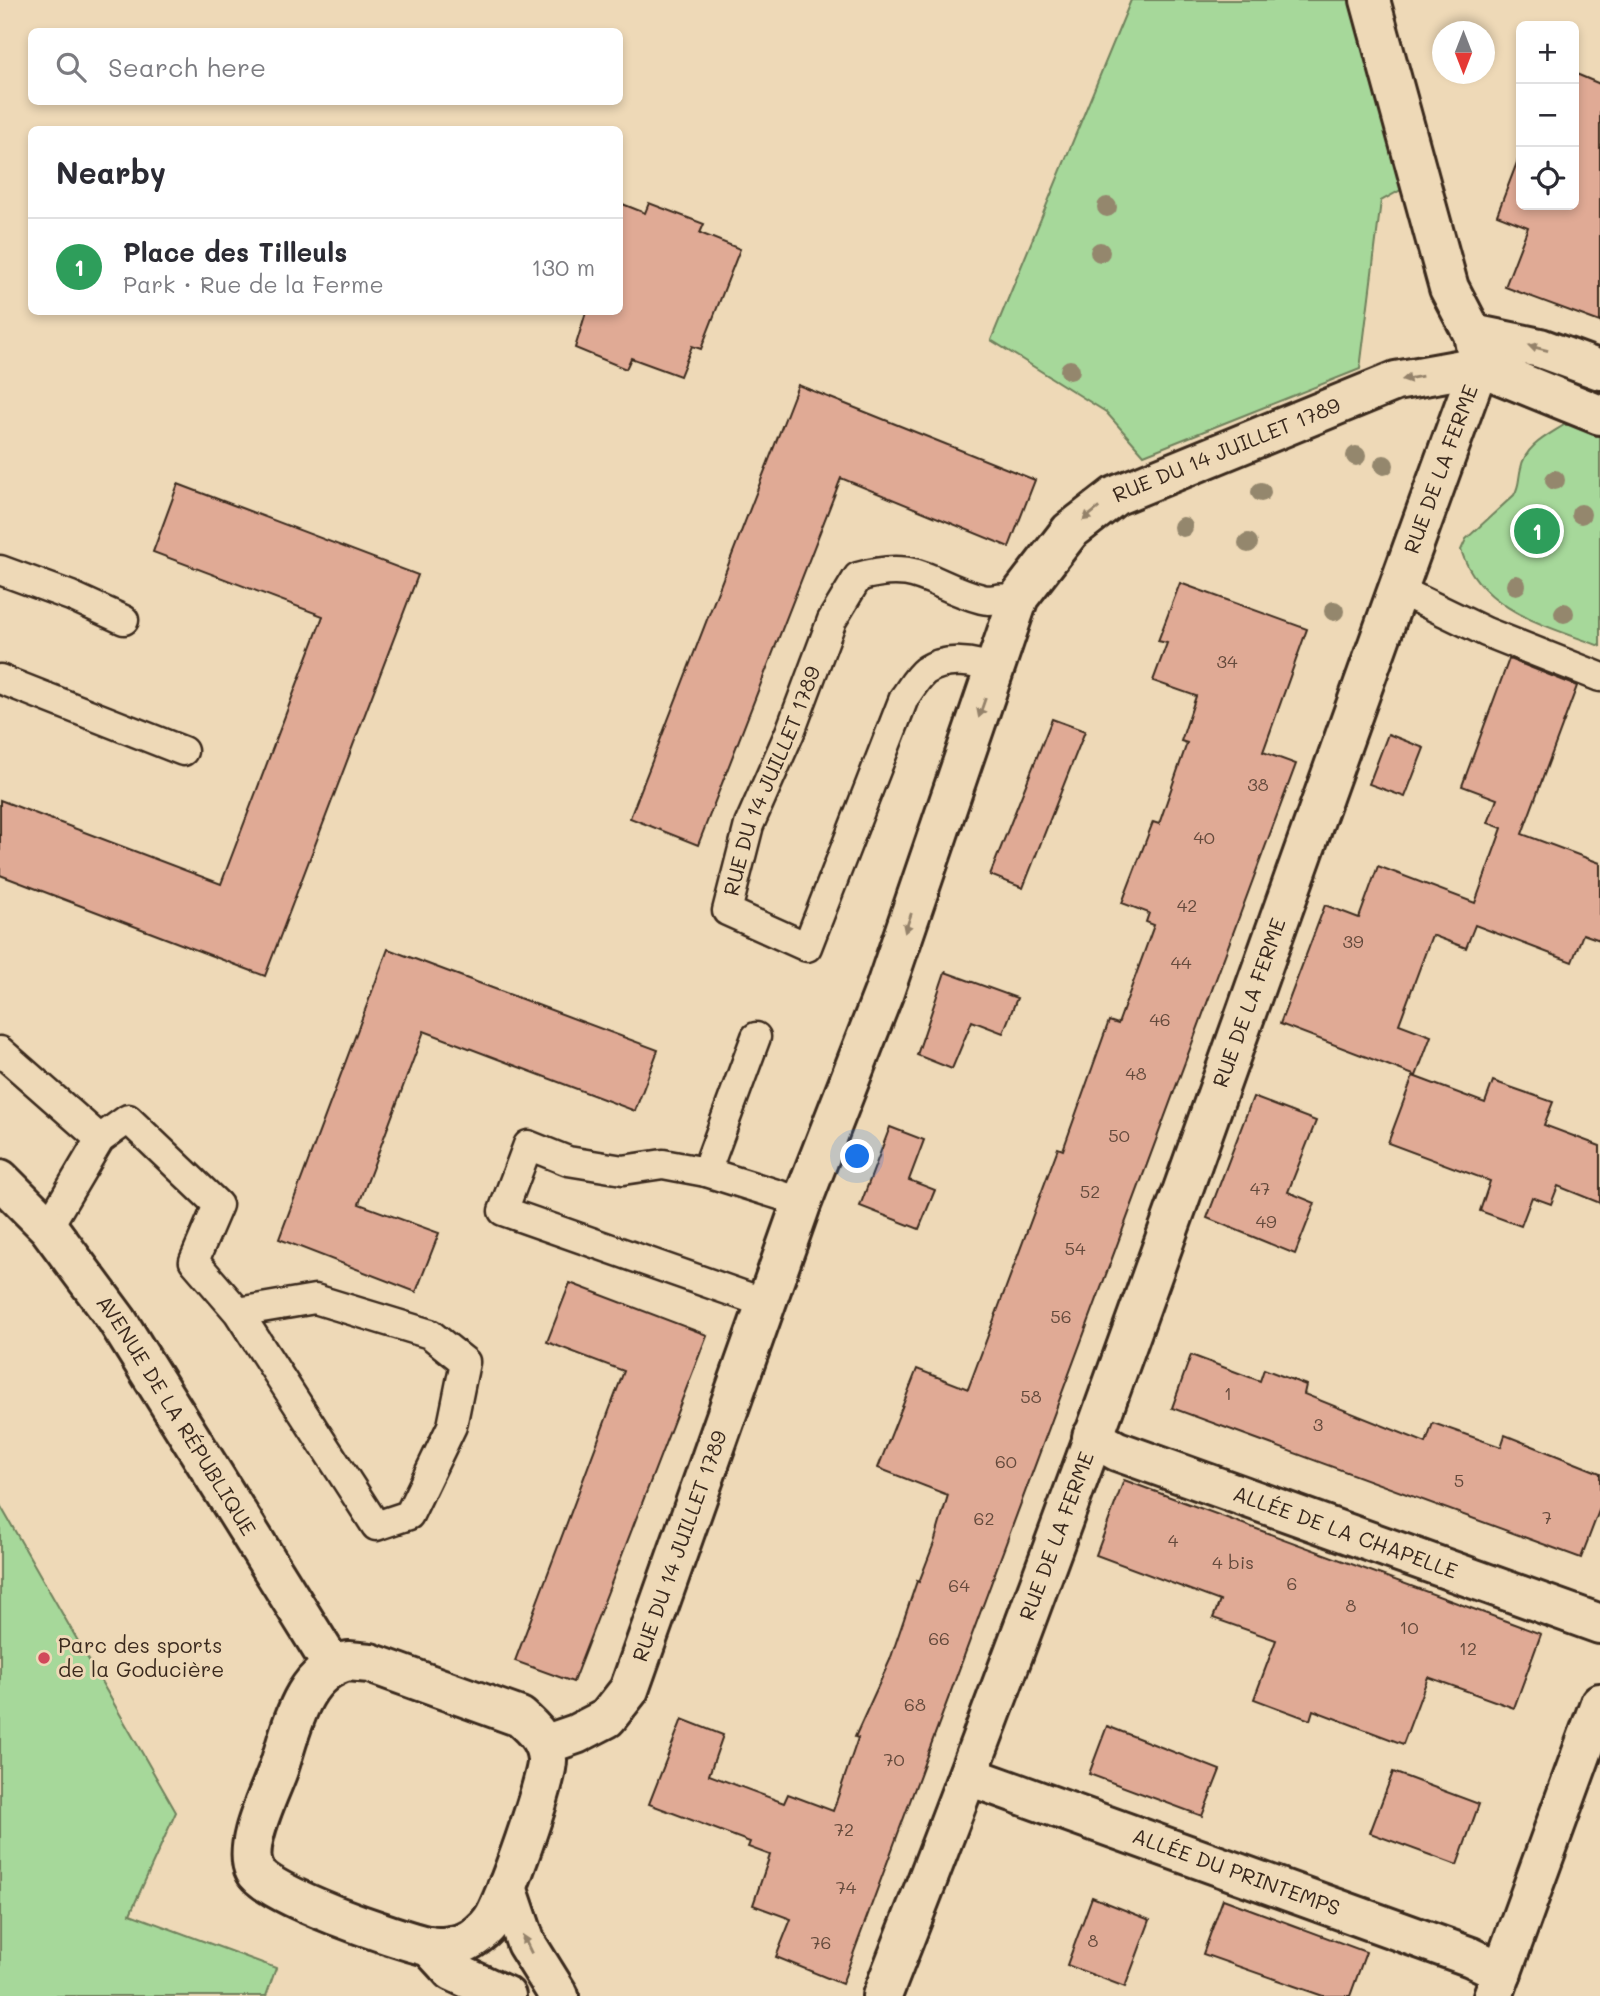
<!DOCTYPE html>
<meta charset="utf-8">
<style>
body{margin:0;font-family:Mali,sans-serif;background:#f7f7f7;color:#2b2b33}
.controls{position:absolute;right:21px;top:21px;display:grid;overflow:hidden;border-radius:10px;box-shadow:0 4px 10px #0003}
.controls button{width:63px;height:63px;display:grid;place-items:center;padding:0;border:0;border-bottom:2px solid #e1e1e2;background:#fff;color:#2b2b33;font:35px sans-serif}
.compass{position:absolute;left:1432px;top:21px;width:63px;height:63px;border-radius:50%;background:#fff;box-shadow:0 4px 10px #0003;rotate:180deg}
.you{position:absolute;left:858px;top:1157px;width:24px;height:24px;margin:-18px;border:5px solid #fff;border-radius:50%;background:#1a73e8;box-shadow:0 0 0 10px #1a73e833}
.badge{display:grid;place-items:center;width:46px;height:46px;border-radius:50%;background:#111827;color:#fff;font-size:23px;font-weight:700}
.pin{position:absolute;translate:-50% -50%;border:4px solid #fff;box-shadow:0 2px 7px #0006}
.list{margin:0;padding:0;list-style:none}
h2{display:flex;justify-content:space-between;align-items:center;height:91px;margin:0;padding:0 28px;font-size:30px}
h2 small{font-size:23px;font-weight:400;color:#7c7c81}
.list li{display:grid;grid-template-columns:46px 1fr auto;gap:21px;align-items:center;box-sizing:border-box;height:98px;padding:0 28px;border-top:2px solid #e1e1e2}
.list b{display:block;font-size:26px;white-space:nowrap}
.list p{margin:0;font-size:23px;white-space:nowrap;color:#7c7c81}
.list em{font-size:23px;font-style:normal;color:#7c7c81}
.icon{flex:none;width:38px;height:38px;fill:none;stroke:currentColor;stroke-width:2;stroke-linecap:round;stroke-linejoin:round}
.map{position:relative;flex:none;width:1600px;height:1996px;overflow:hidden}
.search{position:absolute;background:#fff;box-shadow:0 4px 10px #0003;left:28px;top:28px;width:595px;height:77px;display:flex;align-items:center;gap:18px;box-sizing:border-box;padding:0 24px;border-radius:10px;color:#7c7c81;font-size:26px}
.panel{position:absolute;background:#fff;box-shadow:0 4px 10px #0003;left:28px;top:126px;width:595px;height:189px;border-radius:10px}
.map>svg:first-child{display:block}
</style>
<div class="map">
<svg width="1600" height="1996" viewBox="0 0 1600 1996">
<rect width="100%" height="100%" fill="#eed9b7"/>
<filter id="ink" filterUnits="userSpaceOnUse"><feTurbulence type="fractalNoise" baseFrequency=".0143" numOctaves="2"/><feDisplacementMap in="SourceGraphic" scale="14" xChannelSelector="R" yChannelSelector="G"/><feConvolveMatrix kernelMatrix="1 2 1 2 8 2 1 2 1" color-interpolation-filters="sRGB"/></filter>
<g filter="url(#ink)">
<!-- green -->
<g fill="#a6d89a" stroke="#70815c" stroke-width="2">
<polygon points="1131,0 1358,0 1408,186 1381,201 1360,369 1144,455 1106,412 991,340"/>
<path d="M1564,425H1575L1600,434V646C1547,626 1480,610 1461,550L1466,539L1514,495C1520,485 1518,479 1521,468C1525,446 1547,436 1564,425Z"/>
<polygon points="0,1505 176,1812 130,1914 276,1968 266,1996 0,1996"/>
</g>
<!-- building -->
<g fill="#e0aa95" stroke="#3b2a1e" stroke-width="2">
<polygon points="1574,73 1600,84 1600,322 1505,287 1528,227 1497,215 1521,152 1521,205 1574,205"/>
<polygon points="620,203 645,213 649,203 704,224 700,233 740,249 701,349 692,346 680,376 631,358 626,369 575,348 586,312 620,312"/>
<polygon points="798,385 1035,480 1009,547 841,478 698,845 630,818"/>
<polygon points="178,484 418,575 265,976 0,875 0,800 221,884 323,616 153,552"/>
<polygon points="1180,583 1307,629 1263,752 1296,764 842,1984 776,1957 791,1919 753,1905 770,1855 748,1847 750,1842 649,1804 682,1719 723,1735 709,1775 784,1803 788,1794 833,1811 858,1738 855,1737 890,1660 917,1581 919,1582 934,1543 948,1495 878,1468 917,1369 968,1389 1058,1148 1063,1150 1109,1021 1118,1024 1154,925 1146,922 1149,913 1122,903 1153,822 1159,824 1187,743 1181,741 1196,696 1153,681 1167,643 1158,641"/>
<polygon points="1509,659 1577,686 1522,834 1600,863 1600,940 1583,934 1572,962 1475,925 1466,948 1432,935 1399,1024 1431,1036 1416,1076 1280,1024 1325,905 1359,918 1378,866 1475,903 1502,828 1488,823 1497,799 1462,786"/>
<polygon points="1052,719 1085,731 1023,888 990,875"/>
<polygon points="1388,734 1424,748 1405,797 1369,784"/>
<polygon points="388,949 658,1050 635,1111 424,1031 359,1204 439,1233 416,1292 279,1239"/>
<polygon points="945,972 1017,998 1003,1033 972,1021 952,1069 917,1055"/>
<polygon points="1413,1076 1485,1103 1493,1081 1553,1102 1544,1125 1600,1146 1600,1203 1558,1186 1551,1204 1532,1197 1521,1226 1480,1211 1490,1181 1388,1143"/>
<polygon points="1253,1097 1316,1121 1288,1192 1315,1203 1295,1254 1207,1218"/>
<polygon points="890,1127 924,1140 909,1180 935,1190 919,1229 860,1206"/>
<polygon points="570,1283 707,1335 573,1682 515,1661 624,1371 547,1342"/>
<polygon points="1191,1355 1260,1381 1264,1369 1306,1385 1304,1394 1426,1443 1433,1423 1501,1447 1505,1435 1600,1473 1600,1508 1581,1558 1172,1408"/>
<polygon points="1124,1480 1541,1634 1514,1708 1428,1677 1403,1744 1313,1710 1310,1720 1254,1699 1276,1640 1213,1618 1220,1601 1096,1555"/>
<polygon points="1107,1726 1220,1770 1202,1816 1089,1774"/>
<polygon points="1393,1772 1479,1804 1457,1865 1370,1833"/>
<polygon points="1092,1897 1150,1920 1125,1987 1067,1965"/>
<polygon points="1223,1899 1366,1952 1350,1996 1323,1996 1203,1954"/>
</g>
<g fill="none" stroke-linecap="round" stroke-linejoin="round">
<defs>
<g id="lane">
<polyline points="0,570 71,596 124,620"/>
<polyline points="1397,589 1486,632 1600,677"/>
<path id="s1" d="M995,670C975,661 945,657 925,671C917,677 910,690 904,698L807,947L727,911L749,825L790,732L832,620L858,577C919,559 929,585 982,599C997,603 996,593 1018,603"/>
<polyline points="0,679 183,751"/>
<polyline points="0,1051 100,1139"/>
<polyline points="706,1172 756,1037"/>
<polyline points="48,1227 100,1139 128,1119 218,1205 194,1261 238,1312 376,1526 409,1515 452,1426 465,1362 430,1334 315,1299 238,1312"/>
<polyline points="765,1303 503,1211 528,1145 568,1161 623,1170 663,1164 706,1172 802,1202"/>
</g>
<g id="street">
<polyline points="1473,334 1540,348 1600,370"/>
<polyline points="1479,366 1600,415"/>
<path id="s2" d="M1092,1437L1117,1451L1600,1624"/>
<path id="s3" d="M544,1745L576,1734L607,1718L629,1690L802,1202L884,992L1019,597L1070,531L1115,496L1396,381L1479,366"/>
<path id="s4" d="M969,1776L1471,1957L1502,1972"/>
<path id="s5" d="M882,1996C1095,1458 1279,909 1479,366L1473,334L1449,288L1370,0"/>
<polyline points="1493,1996 1600,1703"/>
</g>
<g id="secondary">
<path id="s6" d="M0,1179L48,1227L117,1320L332,1665"/>
<path d="M348,1661L370,1663L520,1717C534,1729 546,1741 547,1760C548,1779 504,1904 492,1920C486,1929 474,1939 464,1943C453,1947 438,1948 427,1946C396,1939 267,1895 255,1871C242,1846 269,1795 278,1770C292,1729 300,1673 348,1661Z"/>
<polyline points="507,1887 526,1943 559,1996"/>
<polyline points="429,1946 452,1971 506,1996"/>
</g>
</defs>
<!-- lane casing -->
<use href="#lane" stroke="#3b2a1e" stroke-width="33"/>
<!-- street casing -->
<use href="#street" stroke="#3b2a1e" stroke-width="44"/>
<!-- secondary casing -->
<use href="#secondary" stroke="#3b2a1e" stroke-width="44"/>
<!-- lane -->
<use href="#lane" stroke="#eed9b7" stroke-width="28"/>
<!-- street -->
<use href="#street" stroke="#eed9b7" stroke-width="38"/>
<!-- secondary -->
<use href="#secondary" stroke="#eed9b7" stroke-width="38"/>
</g>
<!-- trees -->
<g fill="#94876d">
<circle cx="1107" cy="207" r="10"/>
<circle cx="1100" cy="252" r="10"/>
<circle cx="1070" cy="370" r="10"/>
<circle cx="1356" cy="456" r="10"/>
<circle cx="1384" cy="465" r="10"/>
<circle cx="1555" cy="480" r="10"/>
<circle cx="1261" cy="492" r="10"/>
<circle cx="1581" cy="514" r="10"/>
<circle cx="1528" cy="525" r="10"/>
<circle cx="1183" cy="527" r="10"/>
<circle cx="1248" cy="543" r="10"/>
<circle cx="1516" cy="585" r="10"/>
<circle cx="1334" cy="611" r="10"/>
<circle cx="1564" cy="613" r="10"/>
</g>
<!-- one-way arrows -->
<defs><path id="oneway-solid" d="M-6-.8H1V-3.2L6.5 0L1 3.2V.8H-6Z" transform="scale(1.75)"/></defs>
<g fill="#94826a">
<use href="#oneway-solid" transform="translate(1538 348) rotate(-165)"/>
<use href="#oneway-solid" transform="translate(1412 378) rotate(170)"/>
<use href="#oneway-solid" transform="translate(1091 514) rotate(141)"/>
<use href="#oneway-solid" transform="translate(982 708) rotate(109)"/>
<use href="#oneway-solid" transform="translate(908 923) rotate(109)"/>
<use href="#oneway-solid" transform="translate(527 1944) rotate(-116)"/>
</g>
</g>
<!-- markers -->
<circle fill="#d1495b" stroke="#eed9b7" stroke-width="2.5" cx="44" cy="1658" r="7"/>
<g text-anchor="middle" stroke-width="6" stroke-linejoin="round" paint-order="stroke">
<!-- number labels -->
<g font-size="18" fill="#644a3c">
<text x="1227" y="668">34</text>
<text x="1258" y="791">38</text>
<text x="1204" y="844">40</text>
<text x="1187" y="912">42</text>
<text x="1353" y="948">39</text>
<text x="1181" y="969">44</text>
<text x="1160" y="1026">46</text>
<text x="1136" y="1080">48</text>
<text x="1119" y="1142">50</text>
<text x="1260" y="1195">47</text>
<text x="1090" y="1198">52</text>
<text x="1266" y="1228">49</text>
<text x="1075" y="1255">54</text>
<text x="1061" y="1323">56</text>
<text x="1228" y="1400">1</text>
<text x="1031" y="1403">58</text>
<text x="1318" y="1431">3</text>
<text x="1006" y="1468">60</text>
<text x="1459" y="1487">5</text>
<text x="1547" y="1524">7</text>
<text x="984" y="1525">62</text>
<text x="1173" y="1547">4</text>
<text x="1233" y="1569">4 bis</text>
<text x="1292" y="1590">6</text>
<text x="959" y="1592">64</text>
<text x="1351" y="1612">8</text>
<text x="1409" y="1634">10</text>
<text x="939" y="1645">66</text>
<text x="1468" y="1655">12</text>
<text x="915" y="1711">68</text>
<text x="894" y="1766">70</text>
<text x="844" y="1836">72</text>
<text x="846" y="1894">74</text>
<text x="1093" y="1947">8</text>
<text x="821" y="1949">76</text>
</g>
<!-- street labels -->
<g font-size="21" fill="#3b2a1e" stroke="#eed9b7">
<text dy="7" stroke="none"><textPath href="#s3" startOffset="1526">RUE DU 14 JUILLET 1789</textPath></text>
<text dy="7" stroke="none"><textPath href="#s5" startOffset="1626">RUE DE LA FERME</textPath></text>
<text dy="7" stroke="none"><textPath href="#s1" startOffset="600">RUE DU 14 JUILLET 1789</textPath></text>
<text dy="7" stroke="none"><textPath href="#s5" startOffset="1059">RUE DE LA FERME</textPath></text>
<text dy="7" stroke="none"><textPath href="#s6" startOffset="296">AVENUE DE LA RÉPUBLIQUE</textPath></text>
<text dy="7" stroke="none"><textPath href="#s2" startOffset="271">ALLÉE DE LA CHAPELLE</textPath></text>
<text dy="7" stroke="none"><textPath href="#s5" startOffset="492">RUE DE LA FERME</textPath></text>
<text dy="7" stroke="none"><textPath href="#s3" startOffset="257">RUE DU 14 JUILLET 1789</textPath></text>
<text dy="7" stroke="none"><textPath href="#s4" startOffset="284">ALLÉE DU PRINTEMPS</textPath></text>
</g>
<!-- poi labels -->
<g font-size="21" fill="#3b2a1e" stroke="#eed9b7" text-anchor="start">
<text x="58" y="1653">Parc des sports<tspan x="58" dy="24">de la Goducière</tspan></text>
</g>
</g>
</svg>
<div class="controls">
<button>+</button>
<button>−</button>
<button><svg class="icon" aria-label="locate" viewBox="0 0 24 24"><circle cx="12" cy="12" r="6"/><path d="M12 2v4M12 18v4M2 12h4M18 12h4"/></svg></button>
</div>
<svg class="compass" viewBox="-18 -18 36 36"><path d="M0-13l5 13h-10z" fill="#e53935"/><path d="M0 13l5-13h-10z" fill="#7c7c81"/></svg>
<div class="you"></div>
<div class="pin badge" style="left:1537px;top:531px;background:#2e9e5b">1</div>
<div class="search"><svg class="icon" aria-label="search" viewBox="0 0 24 24"><circle cx="10" cy="10" r="6"/><path d="M15 15l6 6"/></svg>Search here</div>
<section class="panel">
<h2>Nearby<small></small></h2>
<ul class="list">
<li><span class="badge" style="background:#2e9e5b">1</span><div><b>Place des Tilleuls</b><p>Park · Rue de la Ferme</p></div><em>130 m</em></li>
</ul>
</section>
</div>
